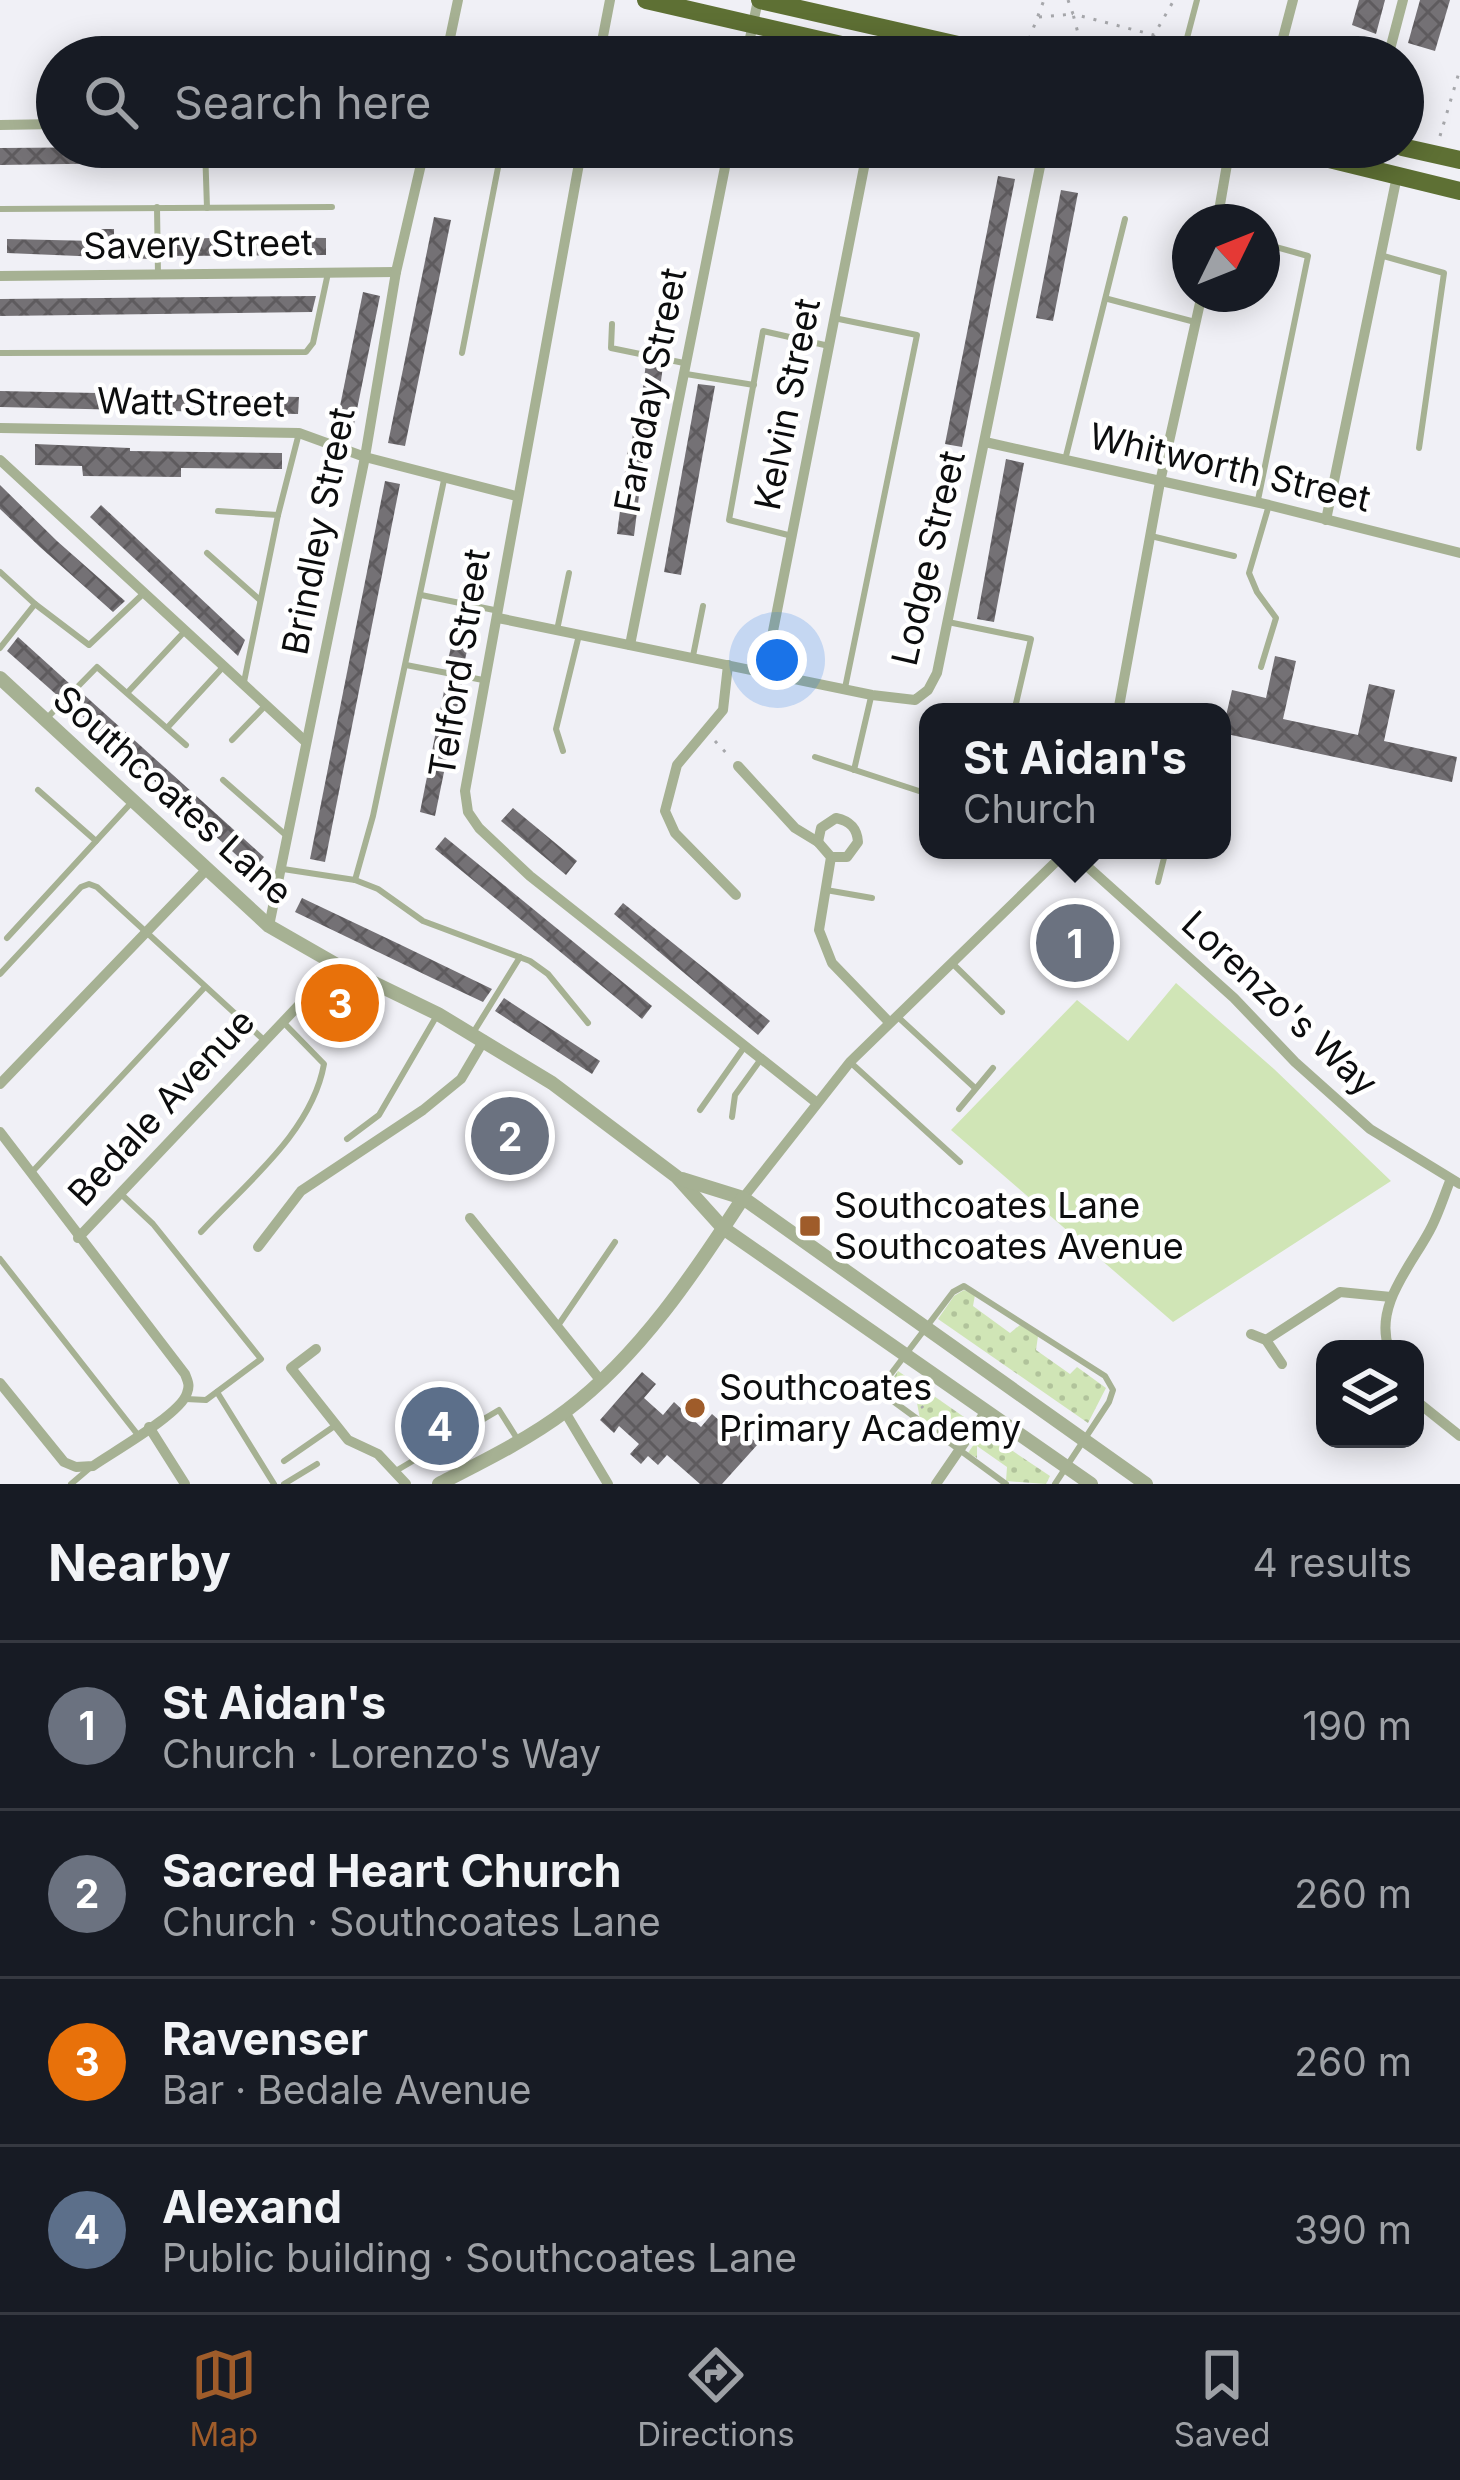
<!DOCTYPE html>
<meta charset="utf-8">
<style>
body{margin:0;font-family:Inter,sans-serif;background:#242831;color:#f1f3f6}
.controls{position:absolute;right:36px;bottom:36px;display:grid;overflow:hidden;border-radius:24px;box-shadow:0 6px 30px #0003}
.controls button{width:108px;height:108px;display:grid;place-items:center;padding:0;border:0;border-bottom:3px solid #363941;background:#171b24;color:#f1f3f6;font:60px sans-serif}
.compass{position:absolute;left:1172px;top:204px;width:108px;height:108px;border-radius:50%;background:#171b24;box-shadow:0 6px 30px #0003;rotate:47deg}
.you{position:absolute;left:777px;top:660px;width:42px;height:42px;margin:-30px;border:9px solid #fff;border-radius:50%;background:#1a73e8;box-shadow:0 0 0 18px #1a73e833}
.badge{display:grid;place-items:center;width:78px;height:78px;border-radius:50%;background:#9f5c2a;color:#fff;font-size:39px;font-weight:700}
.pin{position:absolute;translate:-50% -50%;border:6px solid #fff;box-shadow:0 3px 12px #0006}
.popup{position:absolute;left:919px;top:703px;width:312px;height:156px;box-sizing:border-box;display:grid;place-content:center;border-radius:24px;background:#171b24;filter:drop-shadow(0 3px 9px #0005);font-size:39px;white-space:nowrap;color:#9ea1a6}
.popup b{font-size:45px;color:#f1f3f6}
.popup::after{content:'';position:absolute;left:50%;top:100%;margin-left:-24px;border:24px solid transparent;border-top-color:#171b24}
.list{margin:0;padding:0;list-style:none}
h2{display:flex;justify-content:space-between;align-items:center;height:156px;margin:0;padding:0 48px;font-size:51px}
h2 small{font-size:39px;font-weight:400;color:#9ea1a6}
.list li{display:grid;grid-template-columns:78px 1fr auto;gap:36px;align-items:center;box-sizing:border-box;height:168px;padding:0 48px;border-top:3px solid #363941}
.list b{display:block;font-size:45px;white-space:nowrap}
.list p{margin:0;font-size:39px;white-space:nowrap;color:#9ea1a6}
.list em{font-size:39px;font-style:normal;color:#9ea1a6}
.icon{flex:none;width:66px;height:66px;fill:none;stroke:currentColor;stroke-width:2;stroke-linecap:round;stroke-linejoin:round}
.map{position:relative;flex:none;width:1460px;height:1484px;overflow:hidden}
.search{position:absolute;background:#171b24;box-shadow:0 6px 30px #0003;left:36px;right:36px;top:36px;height:132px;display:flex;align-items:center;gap:30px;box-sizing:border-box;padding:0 42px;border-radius:66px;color:#9ea1a6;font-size:45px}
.sheet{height:828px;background:#171b24}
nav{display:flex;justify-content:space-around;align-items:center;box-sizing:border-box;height:168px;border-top:3px solid #363941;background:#171b24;font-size:33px;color:#9ea1a6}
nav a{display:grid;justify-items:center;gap:6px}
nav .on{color:#9f5c2a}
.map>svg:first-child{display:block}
</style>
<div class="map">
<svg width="1460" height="1484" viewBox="0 0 1460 1484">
<defs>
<pattern id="grass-dots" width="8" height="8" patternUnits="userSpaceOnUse" patternTransform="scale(3)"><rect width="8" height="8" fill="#d0e5b6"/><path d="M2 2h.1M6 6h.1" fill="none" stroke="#b1c39b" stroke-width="1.8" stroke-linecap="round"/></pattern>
<pattern id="building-cross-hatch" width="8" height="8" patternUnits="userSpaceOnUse" patternTransform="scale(3)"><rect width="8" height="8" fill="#747175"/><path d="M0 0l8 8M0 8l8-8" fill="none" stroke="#5e5b5e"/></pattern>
</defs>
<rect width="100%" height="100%" fill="#f0f0f6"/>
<!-- grass -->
<g fill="url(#grass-dots)">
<polygon points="964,1290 975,1295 973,1306 1010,1333 1020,1325 1038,1336 1036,1350 1070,1374 1077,1367 1106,1388 1088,1423 938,1319 954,1296"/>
<polygon points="898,1371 964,1417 948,1439 920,1419 917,1403 889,1384"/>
<polygon points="983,1431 1050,1476 1046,1484 1006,1481 1007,1467 977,1446 977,1458 968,1453"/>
</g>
<!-- park -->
<polygon fill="#d0e5b6" points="1176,983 1274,1069 1391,1181 1173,1322 951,1130 1077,1000 1128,1041"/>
<!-- building -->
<g fill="url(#building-cross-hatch)">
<polygon points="1359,0 1385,0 1376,34 1352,25"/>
<polygon points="1420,0 1450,0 1435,51 1408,43"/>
<polygon points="129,147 198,147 198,162 0,165 0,148"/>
<polygon points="212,147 353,147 353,162 213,162"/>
<polygon points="998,176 1015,179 962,447 945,444"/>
<polygon points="1061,190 1078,193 1053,321 1036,318"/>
<polygon points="434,217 451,220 405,446 388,443"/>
<polygon points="96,229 114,229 114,241 150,242 150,259 7,253 7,239 96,241"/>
<polygon points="254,237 326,238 326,255 165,256 165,242 171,239"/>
<polygon points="363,292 380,296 353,429 336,426"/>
<polygon points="316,296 312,312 0,316 0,299"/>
<polygon points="646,363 663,366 656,418 652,418 649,447 645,447 634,536 617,534 628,448 631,449 635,418 639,419"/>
<polygon points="698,384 715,386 681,575 664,572"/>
<polygon points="0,391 299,397 298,414 0,407"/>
<polygon points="35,444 130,448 130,451 282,453 282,469 181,468 181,477 83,476 82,466 35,465"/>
<polygon points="1006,459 1024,463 994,622 977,619"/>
<polygon points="385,481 400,484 325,862 310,859"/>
<polygon points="0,485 57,541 125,601 113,612 40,547 0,509"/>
<polygon points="101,505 245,640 238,656 90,517"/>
<polygon points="459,610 475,614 463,669 447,665"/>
<polygon points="18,637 70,684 58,696 7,651"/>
<polygon points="1275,656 1296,661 1283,719 1358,735 1369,684 1395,690 1384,741 1457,757 1452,782 1222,733 1232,690 1266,698"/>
<polygon points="446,681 462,684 435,816 420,812"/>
<polygon points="82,693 264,857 253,870 70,705"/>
<polygon points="513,808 577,861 566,875 501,821"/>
<polygon points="445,837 652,1006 642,1019 435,849"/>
<polygon points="302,898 399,944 492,989 483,1002 432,978 295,912"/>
<polygon points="623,903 770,1021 758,1035 614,914"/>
<polygon points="1058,907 1111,958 1098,973 1085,961 1079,967 1038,928"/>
<polygon points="504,998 600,1061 592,1074 495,1011"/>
<polygon points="642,1372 656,1384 644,1398 663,1415 674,1402 701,1427 712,1414 738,1437 743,1431 758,1444 722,1484 700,1484 667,1455 658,1465 648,1456 641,1464 630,1454 639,1444 619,1426 614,1433 600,1420"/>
</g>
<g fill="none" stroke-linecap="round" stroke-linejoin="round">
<!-- path -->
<g stroke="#a6a7ab" stroke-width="3" stroke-dasharray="3 9" stroke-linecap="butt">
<polyline points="1068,0 1073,14 1154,35 1174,0"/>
<polyline points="1039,17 1073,14 1079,37 1074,57"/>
<polyline points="1025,50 1044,0"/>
<polyline points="1440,136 1460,69"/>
<polyline points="715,741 729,756"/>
<polyline points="899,1378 923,1408"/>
</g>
<!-- service -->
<g stroke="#a6b193" stroke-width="6">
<polyline points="1182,57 1197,0"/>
<polyline points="205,147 207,208"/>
<polyline points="157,207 158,275"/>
<polyline points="0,209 332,207"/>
<polyline points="1380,255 1444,273 1419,448"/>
<polyline points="1108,299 1195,322"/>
<polyline points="834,318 917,335 845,688"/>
<polyline points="612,324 611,348 684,363"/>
<polyline points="0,353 306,352 313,343 328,273"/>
<polyline points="462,353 502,147"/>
<polyline points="686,374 754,385"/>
<polyline points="1065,460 1125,219"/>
<polyline points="1258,500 1308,256 1262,243"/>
<polyline points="218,511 278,515"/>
<polyline points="792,536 729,520 763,331 829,346"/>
<polyline points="1151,536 1234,556"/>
<polyline points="207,553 260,600"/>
<polyline points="0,572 35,604 0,648"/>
<polyline points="421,595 499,611"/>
<polyline points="35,604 89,645 144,593"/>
<polyline points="948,622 1031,639 1014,712"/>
<polyline points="557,630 569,573"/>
<polyline points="693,656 703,606"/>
<polyline points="406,665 483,680"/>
<polyline points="1261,667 1276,618 1257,592 1249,573 1269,505"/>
<polyline points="244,682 278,515 299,433"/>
<polyline points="128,692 185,631"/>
<polyline points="48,717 97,667 186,745"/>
<polyline points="167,728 224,666"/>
<polyline points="232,740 266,705"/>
<polyline points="563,751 556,729 579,635"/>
<polyline points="815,757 922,792 928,789"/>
<polyline points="854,770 871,697"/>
<polyline points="223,780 288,837"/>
<polyline points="38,790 96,841"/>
<polyline points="283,869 355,880 378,889 423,921 530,961 548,974 588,1023"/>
<polyline points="355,880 373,816 444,480"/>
<polyline points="1158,882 1166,850"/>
<polyline points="826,890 872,898"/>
<polyline points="7,938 131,803"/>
<polyline points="952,963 1002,1012"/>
<polyline points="0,974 81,887 89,884 97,887 265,1041"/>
<polyline points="899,1018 975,1088"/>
<polyline points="473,1033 520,957"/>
<polyline points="850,1062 960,1162"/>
<polyline points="959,1109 993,1068"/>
<polyline points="700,1110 745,1046"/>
<polyline points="732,1117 735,1095 761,1059"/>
<polyline points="347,1139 379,1115 436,1017"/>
<polyline points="33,1171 205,987"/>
<polyline points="121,1194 153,1224 261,1359 206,1400 186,1399"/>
<path d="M201,1232C246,1183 312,1132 324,1064L283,1022"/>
<polyline points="0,1259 138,1435"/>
<polyline points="557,1327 615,1242"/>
<polyline points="217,1392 274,1484"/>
<polyline points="284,1461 336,1425"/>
<polyline points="394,1472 499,1410 518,1440"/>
<polyline points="71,1484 91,1467"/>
<polyline points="284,1484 317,1464"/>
<polyline points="1006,1484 886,1396 884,1383 953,1292 964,1286 1105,1376 1113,1390 1109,1402 1055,1484"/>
</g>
<!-- minor -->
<g stroke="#a6b193" stroke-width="10">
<polyline points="446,57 458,0"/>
<polyline points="599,57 610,0"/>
<polyline points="746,57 758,0"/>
<polyline points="1278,57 1293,0"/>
<polyline points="1388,57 1403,0"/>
<polyline points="0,125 57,124"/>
<polyline points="582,147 465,791 468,812 479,828 530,876 817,1103"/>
<polyline points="1217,222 1230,147"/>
<polyline points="0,276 396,272"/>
<polyline points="0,428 299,433 365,457 516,496"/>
<polyline points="985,442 1269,505 1460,553"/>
<polyline points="0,460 306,742"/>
<polyline points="1326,520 1397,176"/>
<polyline points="498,618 872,695 915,700 928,690 937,673 1044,147"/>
<polyline points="630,645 729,147"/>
<polyline points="728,665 723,710 677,765 665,811 675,833 736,895"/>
<polyline points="765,672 868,147"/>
<polyline points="1118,712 1160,482 1202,294"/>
<polyline points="738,766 795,828 818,842 831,857 819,930 832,963 889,1022"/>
<path d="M818,842L821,828L836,818C850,821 857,828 858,842L847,857H831"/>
<polyline points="1069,850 1234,998 1295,1062 1370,1129 1460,1184"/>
<polyline points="269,926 365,457 396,272 425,147"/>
<polyline points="0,1084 208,868"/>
<path d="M0,1132L185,1374C188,1382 190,1385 187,1393C181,1414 113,1452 93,1466L76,1467L64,1462L0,1383"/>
<polyline points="743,1198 850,1062 1068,850"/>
<polyline points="470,1218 601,1381"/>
<polyline points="78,1238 337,965"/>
<polyline points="258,1247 301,1191 423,1110 461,1079 484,1040"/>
<polyline points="1251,1334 1266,1340 1282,1364"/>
<polyline points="1266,1340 1340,1292 1391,1297"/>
<polyline points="316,1349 291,1368 348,1440 378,1454 406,1484"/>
<path d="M1389,1349C1373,1304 1414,1263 1432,1226C1439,1212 1444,1196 1450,1181"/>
<polyline points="1415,1400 1460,1436"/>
<polyline points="565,1412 608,1484"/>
<polyline points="149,1427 185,1484"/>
<polyline points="936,1484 986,1411"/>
</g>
<!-- tertiary -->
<g stroke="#a6b193" stroke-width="14">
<polyline points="0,678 269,926 337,965 438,1014 552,1083 677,1177 723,1228 1091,1484"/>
<polyline points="682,1179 743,1198 1146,1484"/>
<path d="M439,1484C482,1462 529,1439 567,1410C639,1356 695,1272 743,1198"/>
</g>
<!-- trunk -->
<g stroke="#5e7034" stroke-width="18">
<polyline points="646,0 894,57"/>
<polyline points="760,0 1011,57"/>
<polyline points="1280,147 1460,191"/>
<polyline points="1402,147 1460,160"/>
</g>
</g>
<!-- markers -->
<g fill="#9f5c2a" stroke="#fff" stroke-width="4.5">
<rect x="798" y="1214" width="24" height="24" rx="6"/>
<circle cx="695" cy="1408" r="12"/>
</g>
<g text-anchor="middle" stroke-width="9" stroke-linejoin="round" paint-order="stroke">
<!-- street labels -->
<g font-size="36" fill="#0c0d0e" stroke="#fff">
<text transform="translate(198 244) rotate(-1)" y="13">Savery Street</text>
<text transform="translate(650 390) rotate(-79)" y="13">Faraday Street</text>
<text transform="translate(191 402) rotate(1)" y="13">Watt Street</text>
<text transform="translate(787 404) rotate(-79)" y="13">Kelvin Street</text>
<text transform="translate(1230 467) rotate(13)" y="13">Whitworth Street</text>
<text transform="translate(318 531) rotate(-79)" y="13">Brindley Street</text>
<text transform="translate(928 558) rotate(-77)" y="13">Lodge Street</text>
<text transform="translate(459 663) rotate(-81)" y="13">Telford Street</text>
<text transform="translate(173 795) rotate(42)" y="13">Southcoates Lane</text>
<text transform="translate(1280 1003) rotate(43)" y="13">Lorenzo's Way</text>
<text transform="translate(161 1107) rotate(-47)" y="13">Bedale Avenue</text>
</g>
<!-- poi labels -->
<g font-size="36" fill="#0c0d0e" stroke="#fff" text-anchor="start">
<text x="834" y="1218">Southcoates Lane<tspan x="834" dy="41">Southcoates Avenue</tspan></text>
<text x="719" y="1400">Southcoates<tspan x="719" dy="41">Primary Academy</tspan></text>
</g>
</g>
</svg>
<div class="controls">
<button><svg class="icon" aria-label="layers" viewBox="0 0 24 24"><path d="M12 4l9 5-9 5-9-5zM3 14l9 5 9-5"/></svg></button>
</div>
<svg class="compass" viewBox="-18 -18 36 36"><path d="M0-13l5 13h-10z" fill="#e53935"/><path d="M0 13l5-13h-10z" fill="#9ea1a6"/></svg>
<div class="you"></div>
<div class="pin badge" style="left:1075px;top:943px;background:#6b7280">1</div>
<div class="popup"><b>St Aidan's</b>Church</div>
<div class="pin badge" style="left:510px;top:1136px;background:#6b7280">2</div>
<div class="pin badge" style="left:340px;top:1003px;background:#e8710a">3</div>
<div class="pin badge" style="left:440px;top:1426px;background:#5c6f8a">4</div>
<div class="search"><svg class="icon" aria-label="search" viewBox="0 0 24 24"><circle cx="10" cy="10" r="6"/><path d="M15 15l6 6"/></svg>Search here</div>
</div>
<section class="sheet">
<h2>Nearby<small>4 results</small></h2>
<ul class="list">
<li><span class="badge" style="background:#6b7280">1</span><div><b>St Aidan's</b><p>Church · Lorenzo's Way</p></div><em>190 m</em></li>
<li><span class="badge" style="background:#6b7280">2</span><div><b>Sacred Heart Church</b><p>Church · Southcoates Lane</p></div><em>260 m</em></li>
<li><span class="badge" style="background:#e8710a">3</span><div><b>Ravenser</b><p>Bar · Bedale Avenue</p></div><em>260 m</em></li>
<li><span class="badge" style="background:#5c6f8a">4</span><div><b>Alexand</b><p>Public building · Southcoates Lane</p></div><em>390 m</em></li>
</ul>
</section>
<nav>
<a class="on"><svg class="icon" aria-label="map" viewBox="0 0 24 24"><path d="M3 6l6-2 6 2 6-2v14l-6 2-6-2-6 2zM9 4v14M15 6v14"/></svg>Map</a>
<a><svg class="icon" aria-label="directions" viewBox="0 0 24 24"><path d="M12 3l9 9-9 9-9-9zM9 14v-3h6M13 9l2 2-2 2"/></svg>Directions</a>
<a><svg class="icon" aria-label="saved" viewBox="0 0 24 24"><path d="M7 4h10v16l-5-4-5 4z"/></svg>Saved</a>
</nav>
